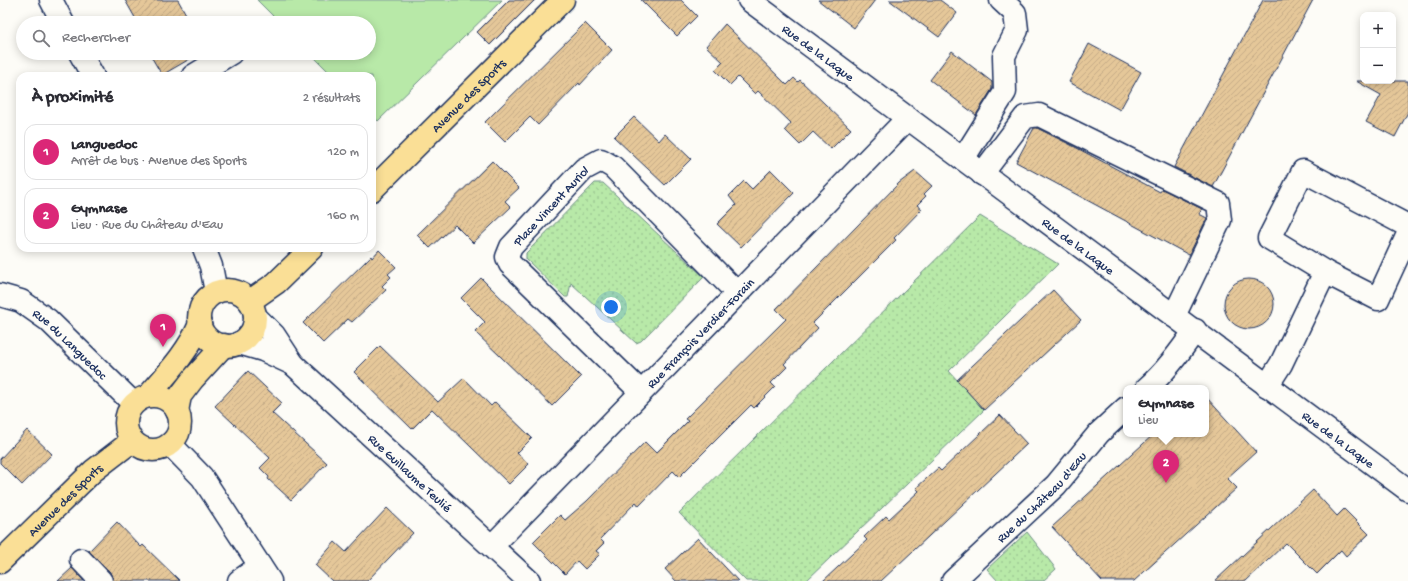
<!DOCTYPE html>
<html lang="fr">
<meta charset="utf-8">
<style>
body{margin:0;font-family:"Gochi Hand",sans-serif;background:#f2f2f3;color:#2b2b33}
.controls{position:absolute;right:12px;top:12px;display:grid;overflow:hidden;border-radius:8px;box-shadow:0 2px 10px #0003}
.controls button{width:36px;height:36px;display:grid;place-items:center;padding:0;border:0;border-bottom:1px solid #e1e1e2;background:#fff;color:#2b2b33;font:20px sans-serif}
.you{position:absolute;left:611px;top:307px;width:14px;height:14px;margin:-10px;border:3px solid #fff;border-radius:50%;background:#1a73e8;box-shadow:0 0 0 6px #1a73e833}
.badge{display:grid;place-items:center;width:26px;height:26px;border-radius:50%;background:#db2777;color:#fff;font-size:13px;font-weight:700}
.pin{position:absolute;translate:-50% -33px;filter:drop-shadow(0 1px 2px #0008)}
.pin::after{content:'';position:absolute;top:21px;width:14px;height:12px;background:inherit;clip-path:polygon(0 0,100% 0,50% 100%)}
.popup{position:absolute;left:1123px;top:385px;width:86px;height:52px;box-sizing:border-box;display:grid;place-content:center;border-radius:8px;background:#fff;filter:drop-shadow(0 1px 3px #0005);font-size:13px;white-space:nowrap;color:#7c7c81}
.popup b{font-size:15px;color:#2b2b33}
.popup::after{content:'';position:absolute;left:50%;top:100%;margin-left:-8px;border:8px solid transparent;border-top-color:#fff}
.list{margin:0;padding:0;list-style:none}
h2{display:flex;justify-content:space-between;align-items:center;height:52px;margin:0;padding:0 16px;font-size:17px}
h2 small{font-size:13px;font-weight:400;color:#7c7c81}
.list li{display:grid;grid-template-columns:26px 1fr auto;gap:12px;align-items:center;box-sizing:border-box;height:56px;margin:0 8px 8px;padding:0 8px;border:1px solid #e1e1e2;border-radius:12px}
.list b{display:block;font-size:15px;white-space:nowrap}
.list p{margin:0;font-size:13px;white-space:nowrap;color:#7c7c81}
.list em{font-size:13px;font-style:normal;color:#7c7c81}
.icon{flex:none;width:22px;height:22px;fill:none;stroke:currentColor;stroke-width:2;stroke-linecap:round;stroke-linejoin:round}
.map{position:relative;flex:none;width:1408px;height:581px;overflow:hidden}
.search{position:absolute;background:#fff;box-shadow:0 2px 10px #0003;left:16px;top:16px;width:360px;height:44px;display:flex;align-items:center;gap:10px;box-sizing:border-box;padding:0 14px;border-radius:22px;color:#7c7c81;font-size:15px}
.panel{position:absolute;background:#fff;box-shadow:0 2px 10px #0003;left:16px;top:72px;width:360px;height:180px;border-radius:12px}
.map>svg:first-child{display:block}
</style>
<div class="map">
<svg width="1408" height="581" viewBox="0 0 1408 581">
<defs>
<pattern id="park-dots" width="8" height="8" patternUnits="userSpaceOnUse"><rect width="8" height="8" fill="#b8e9a8"/><path d="M2 2h.1M6 6h.1" fill="none" stroke="#9ec893" stroke-width="1.8" stroke-linecap="round"/></pattern>
<pattern id="building-hatch" width="6" height="6" patternUnits="userSpaceOnUse"><rect width="6" height="6" fill="#e5c799"/><path d="M-1 1l2-2M0 6l6-6M5 7l2-2" fill="none" stroke="#c4ab86"/></pattern>
</defs>
<rect width="100%" height="100%" fill="#fdfcf7"/>
<filter id="ink" filterUnits="userSpaceOnUse"><feTurbulence type="fractalNoise" baseFrequency=".025" numOctaves="2"/><feDisplacementMap in="SourceGraphic" scale="8" xChannelSelector="R" yChannelSelector="G"/><feConvolveMatrix kernelMatrix="1 2 1 2 8 2 1 2 1" color-interpolation-filters="sRGB"/></filter>
<g filter="url(#ink)">
<!-- grass -->
<polygon fill="#b8e9a8" stroke="#6a8c83" points="257,0 502,0 378,121 372,115 372,76 333,76 310,53 369,53 369,23 280,23"/>
<!-- park -->
<g fill="url(#park-dots)" stroke="#6a8c83">
<polygon points="595,183 603,183 704,277 641,341 636,343 571,283 568,297 565,297 526,259 526,253"/>
<polygon points="980,216 1058,264 949,371 984,410 806,581 746,581 679,513"/>
<polygon points="1027,532 1056,569 1043,581 998,581 987,569"/>
</g>
<!-- building -->
<g fill="url(#building-hatch)" stroke="#1b2f5e">
<polygon points="125,0 178,0 191,23 138,23"/>
<polygon points="509,0 535,0 490,45 477,32"/>
<polygon points="641,0 681,0 697,16 677,36"/>
<polygon points="818,0 875,0 854,28"/>
<polygon points="889,0 940,0 957,13 939,37"/>
<polygon points="1263,0 1313,0 1213,187 1174,167"/>
<polygon points="585,23 612,50 580,85 579,83 538,125 530,117 505,142 485,122"/>
<polygon points="725,24 787,85 794,78 798,82 800,80 851,129 831,149 813,132 800,145 785,130 791,123 758,91 755,94 738,77 730,85 715,70 723,62 706,46"/>
<polygon points="1089,44 1141,72 1120,110 1069,82"/>
<polygon points="952,51 992,82 992,89 976,115 930,80"/>
<polygon points="149,53 200,53 162,75"/>
<polygon points="1356,81 1408,81 1408,112 1395,137 1366,122 1381,95"/>
<polygon points="634,117 659,141 665,134 691,159 665,185 614,137"/>
<polygon points="1034,128 1037,128 1075,147 1160,192 1162,189 1202,209 1199,214 1207,218 1189,255 1016,162"/>
<polygon points="492,161 519,188 505,201 511,207 473,243 455,225 430,248 417,235"/>
<polygon points="771,170 794,193 741,247 717,224 736,205 729,196 744,181 752,189"/>
<polygon points="915,171 932,186 924,194 926,196 917,205 922,209 894,238 896,240 813,323 818,328 784,364 787,367 771,383 775,387 754,408 751,405 679,477 673,471 639,506 636,502 600,539 604,543 596,551 600,554 585,569 577,561 565,574 533,542 560,515 565,520 587,501 645,442 656,453 688,421 685,419 786,319 776,309 899,183"/>
<polygon points="379,250 396,267 388,274 391,277 382,286 386,290 352,322 348,319 323,343 303,323 371,256 372,258"/>
<polygon points="481,278 581,377 552,406 475,332 485,322 461,298"/>
<circle cx="1249" cy="304" r="25"/>
<polygon points="1053,290 1081,320 984,410 957,380"/>
<polygon points="380,346 438,402 464,378 491,406 495,402 532,438 517,453 529,464 509,484 432,409 412,429 354,372"/>
<polygon points="248,371 282,403 272,413 327,463 291,500 268,479 269,477 260,468 270,458 215,406"/>
<polygon points="1206,397 1256,452 1227,478 1237,488 1134,581 1102,581 1052,527 1154,434 1206,434"/>
<polygon points="1000,415 1027,444 881,581 823,581 867,540 864,537 886,516 889,519 919,491 916,488 938,468 941,471"/>
<polygon points="27,430 52,454 22,485 0,463 0,459"/>
<polygon points="1313,490 1337,516 1344,509 1369,534 1346,556 1341,550 1317,574 1286,543 1246,581 1215,581"/>
<polygon points="387,508 413,533 367,581 332,581 315,565 335,542 346,552"/>
<polygon points="117,522 141,547 143,545 180,581 113,581 110,572 89,551"/>
<polygon points="698,538 738,581 676,581 665,569"/>
<polygon points="72,568 84,581 58,581"/>
</g>
<g fill="none" stroke-linecap="round" stroke-linejoin="round">
<defs>
<g id="minor">
<polyline points="51,0 63,23"/>
<path id="s1" d="M749,0L1408,490"/>
<polyline points="80,53 93,76"/>
<polyline points="193,76 231,53"/>
<polyline points="963,159 1005,92 1004,56 1017,30 1015,13 1001,0"/>
<polyline points="982,174 1025,117 1039,115 1218,203 1220,220 1174,316"/>
<polyline points="1408,226 1303,171 1269,238 1325,272 1378,299 1408,234"/>
<polyline points="204,248 211,266 216,292"/>
<path id="s2" d="M0,295L21,301L48,320L133,403"/>
<polyline points="255,316 274,335 293,364"/>
<path id="s3" d="M239,343L263,350L293,364L529,581"/>
<polyline points="1267,386 1281,364 1325,272"/>
<path d="M1147,388C1166,371 1181,351 1195,330"/>
<path id="s4" d="M641,392L510,264L507,257L511,247L584,169L601,160L613,167L737,293"/>
<polyline points="170,444 202,477 270,581"/>
<path id="s5" d="M492,546L908,118"/>
<polyline points="81,560 101,581"/>
<polyline points="239,581 260,566"/>
<path id="s6" d="M953,581L1056,485L1099,433L1126,408"/>
</g>
<g id="major">
<path id="s7" d="M372,190L563,0"/>
<circle cx="227" cy="318" r="28"/>
<polyline points="250,301 276,283 312,248"/>
<circle cx="153" cy="423" r="27"/>
<path d="M148,396C168,373 188,352 200,324"/>
<polyline points="177,411 180,396 193,379 224,345"/>
<path id="s8" d="M0,562L93,471L132,441"/>
</g>
</defs>
<!-- minor casing -->
<use href="#minor" stroke="#1b2f5e" stroke-width="25"/>
<!-- major casing -->
<use href="#major" stroke="#1b2f5e" stroke-width="25"/>
<!-- minor -->
<use href="#minor" stroke="#fdfcf7" stroke-width="22"/>
<!-- major -->
<use href="#major" stroke="#fadf96" stroke-width="22"/>
</g>
</g>
<g text-anchor="middle" stroke-width="4" stroke-linejoin="round" paint-order="stroke">
<!-- street labels -->
<g font-size="13" fill="#1b2f5e" stroke="#fdfcf7">
<text dy="5" stroke="none"><textPath href="#s1" startOffset="87">Rue de la Laque</textPath></text>
<text dy="5" stroke="none"><textPath href="#s7" startOffset="135">Avenue des Sports</textPath></text>
<text dy="5" stroke="none"><textPath href="#s4" startOffset="259">Place Vincent Auriol</textPath></text>
<text dy="5" stroke="none"><textPath href="#s1" startOffset="411">Rue de la Laque</textPath></text>
<text dy="5" stroke="none"><textPath href="#s5" startOffset="298">Rue François Verdier-Forain</textPath></text>
<text dy="5" stroke="none"><textPath href="#s2" startOffset="87">Rue du Languedoc</textPath></text>
<text dy="5" stroke="none"><textPath href="#s1" startOffset="735">Rue de la Laque</textPath></text>
<text dy="5" stroke="none"><textPath href="#s3" startOffset="218">Rue Guillaume Teulié</textPath></text>
<text dy="5" stroke="none"><textPath href="#s6" startOffset="122">Rue du Château d'Eau</textPath></text>
<text dy="5" stroke="none"><textPath href="#s8" startOffset="90">Avenue des Sports</textPath></text>
</g>
</g>
</svg>
<div class="controls">
<button>+</button>
<button>−</button>
</div>
<div class="you"></div>
<div class="pin badge" style="left:163px;top:347px">1</div>
<div class="pin badge" style="left:1166px;top:483px">2</div>
<div class="popup"><b>Gymnase</b>Lieu</div>
<div class="search"><svg class="icon" aria-label="search" viewBox="0 0 24 24"><circle cx="10" cy="10" r="6"/><path d="M15 15l6 6"/></svg>Rechercher</div>
<section class="panel">
<h2>À proximité<small>2 résultats</small></h2>
<ul class="list">
<li><span class="badge">1</span><div><b>Languedoc</b><p>Arrêt de bus · Avenue des Sports</p></div><em>120 m</em></li>
<li><span class="badge">2</span><div><b>Gymnase</b><p>Lieu · Rue du Château d'Eau</p></div><em>160 m</em></li>
</ul>
</section>
</div>
